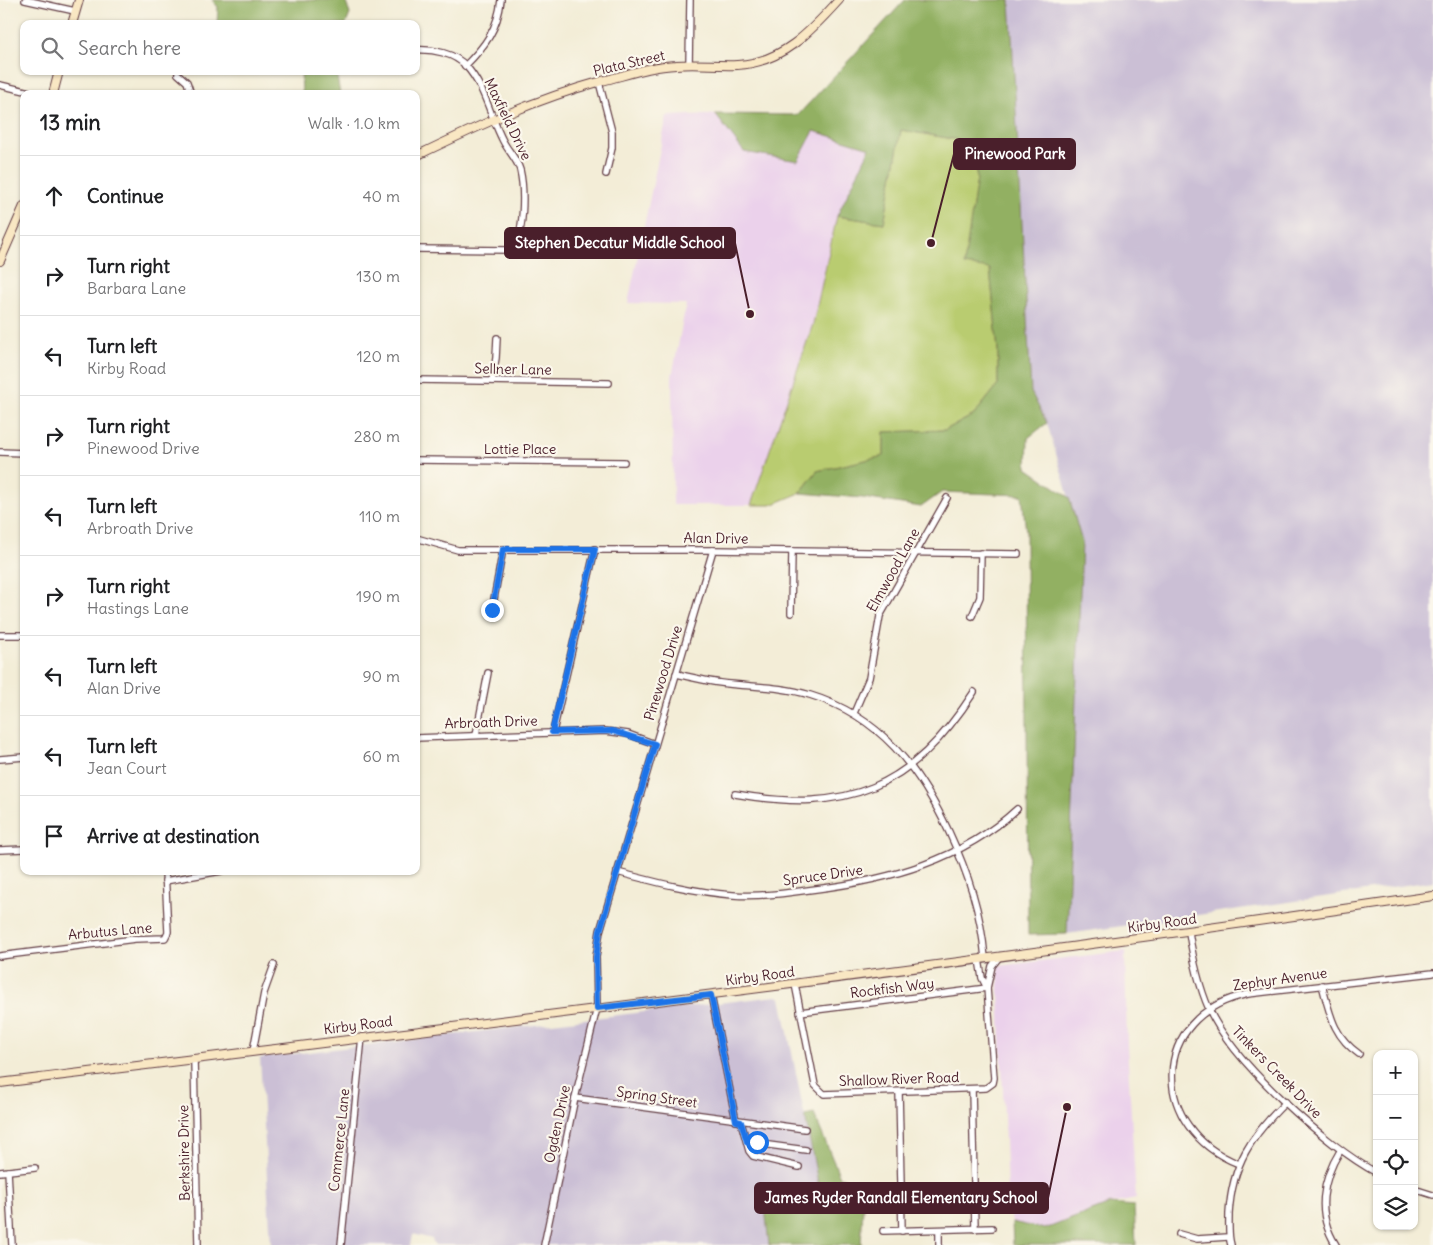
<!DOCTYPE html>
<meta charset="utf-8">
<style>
body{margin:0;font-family:Delius,sans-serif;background:#f2f2f2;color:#202124}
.controls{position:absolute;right:15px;bottom:15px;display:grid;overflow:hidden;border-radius:10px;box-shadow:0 1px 4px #0004}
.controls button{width:45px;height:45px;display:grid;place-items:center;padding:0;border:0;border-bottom:1px solid #e0e0e0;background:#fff;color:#202124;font:25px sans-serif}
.stop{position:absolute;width:15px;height:15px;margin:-11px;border:4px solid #1a73e8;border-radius:50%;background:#fff}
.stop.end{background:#1a73e8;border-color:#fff;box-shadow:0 1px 5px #0008}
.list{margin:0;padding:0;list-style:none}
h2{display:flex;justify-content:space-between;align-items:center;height:65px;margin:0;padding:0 20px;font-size:21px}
h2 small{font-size:16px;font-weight:400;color:#757577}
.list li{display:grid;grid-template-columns:32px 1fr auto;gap:15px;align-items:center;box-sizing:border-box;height:80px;padding:0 20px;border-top:1px solid #e0e0e0}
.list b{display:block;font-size:19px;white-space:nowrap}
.list p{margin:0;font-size:16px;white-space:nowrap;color:#757577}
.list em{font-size:16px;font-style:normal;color:#757577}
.icon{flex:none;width:28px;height:28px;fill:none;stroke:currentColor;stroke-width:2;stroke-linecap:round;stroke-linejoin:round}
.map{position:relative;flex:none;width:1433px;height:1245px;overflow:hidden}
.search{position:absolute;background:#fff;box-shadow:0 1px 4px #0004;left:20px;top:20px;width:400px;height:55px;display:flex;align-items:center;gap:12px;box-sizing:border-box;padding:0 18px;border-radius:10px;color:#757577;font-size:19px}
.panel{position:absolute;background:#fff;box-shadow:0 1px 4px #0004;left:20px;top:90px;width:400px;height:785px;border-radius:10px}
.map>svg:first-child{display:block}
</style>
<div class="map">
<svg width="1433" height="1245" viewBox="0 0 1433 1245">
<rect width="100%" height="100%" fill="#fbf7ec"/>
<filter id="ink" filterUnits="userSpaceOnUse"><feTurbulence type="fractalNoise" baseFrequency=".02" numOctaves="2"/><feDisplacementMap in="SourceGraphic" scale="10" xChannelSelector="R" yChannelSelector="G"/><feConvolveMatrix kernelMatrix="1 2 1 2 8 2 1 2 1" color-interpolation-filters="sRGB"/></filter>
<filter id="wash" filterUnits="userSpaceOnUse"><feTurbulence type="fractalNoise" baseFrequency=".0096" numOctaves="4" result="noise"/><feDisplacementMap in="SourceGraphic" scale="20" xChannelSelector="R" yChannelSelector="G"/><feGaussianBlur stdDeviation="1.12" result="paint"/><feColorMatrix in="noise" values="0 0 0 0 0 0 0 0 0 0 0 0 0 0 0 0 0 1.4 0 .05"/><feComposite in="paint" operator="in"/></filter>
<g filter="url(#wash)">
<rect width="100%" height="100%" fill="#f3edd7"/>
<!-- built -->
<g fill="#ebd1eb">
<polygon points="715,114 744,152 814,131 870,148 837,216 813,324 751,505 673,505 672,377 686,304 628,303 667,116"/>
<polygon points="1125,951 1127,1045 1136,1199 1110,1204 1045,1229 1012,1222 1007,1191 998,966"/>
</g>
<!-- industrial -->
<g fill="#cbbfd5">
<polygon points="1010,0 1433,0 1433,881 1067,934 1073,715 1082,542 1047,423 1031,392"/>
<polygon points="777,996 781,998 821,1198 764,1198 769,1245 435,1245 432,1239 413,1234 411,1245 271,1245 260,1058"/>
</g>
<!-- green -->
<polygon fill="#b9cc70" stroke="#82764e" points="901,130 959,140 974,158 977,178 965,265 990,268 998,350 998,385 974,415 945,430 884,432 884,456 817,471 800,493 771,505 751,505 813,324 837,216 884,223"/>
<!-- forest -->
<g fill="#92b062" stroke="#6e6846">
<polygon points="212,0 345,0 350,14 346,24 217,24 218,7"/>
<polygon points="905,0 1010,0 1031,392 1047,423 1028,438 1027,468 1069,497 1082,542 1067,934 1028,935 1026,532 1022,495 942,492 921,507 863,498 800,493 817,471 884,456 884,432 945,430 974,415 998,385 998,350 990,269 964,265 977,178 974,158 959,140 901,130 884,223 837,216 870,148 814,131 798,161 744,152 715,114 798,115"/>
<polygon points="301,71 336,71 340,94 302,94"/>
<polygon points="814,1114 840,1177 864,1186 861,1245 769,1245 764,1198 821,1198 805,1116"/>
<polygon points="1110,1204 1134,1206 1136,1245 1013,1245 1012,1222 1045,1229"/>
</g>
</g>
<g filter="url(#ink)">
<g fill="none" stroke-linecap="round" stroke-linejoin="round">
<defs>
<g id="street">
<polyline points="25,0 75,11"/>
<path d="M416,50C433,49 454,53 466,66C485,87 490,116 503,141C508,151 517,159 520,170C524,187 526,241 509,250L416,249"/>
<polyline points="689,65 690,0"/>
<path d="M465,66C485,46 498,29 501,0"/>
<polyline points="178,74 187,82 191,94"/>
<polyline points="599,82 612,132 612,148 606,174"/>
<polyline points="0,85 38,94"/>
<polyline points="416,380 609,383"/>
<polyline points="492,381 496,358 497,338"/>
<polyline points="0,452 24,453"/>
<polyline points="416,460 624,462"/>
<polyline points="416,538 458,550 713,550 1018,554"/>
<polyline points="492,610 503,549"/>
<polyline points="791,613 792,551"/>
<polyline points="972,616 980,597 981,553"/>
<polyline points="0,635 24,635"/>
<path d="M676,674C691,677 706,681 721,683C751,687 780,686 810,695C880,716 919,768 949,832C968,873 981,912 985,958"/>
<polyline points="854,713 869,678 880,616 947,498"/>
<polyline points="553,732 595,549"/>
<polyline points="476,735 488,673"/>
<polyline points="416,738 605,731 628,734 655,744"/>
<polyline points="0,759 24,757"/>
<path d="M735,794C848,814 911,789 974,692"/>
<polyline points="0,850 24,849"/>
<path d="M617,872C655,882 693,892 733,895C760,897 788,893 816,889C889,880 962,860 1017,809"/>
<polyline points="165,881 221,871"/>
<path d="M1189,932C1193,959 1198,984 1209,1009C1232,1061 1326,1146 1377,1173"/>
<polyline points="0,956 135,939 165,938 168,932 165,871"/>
<polyline points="979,959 982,978 987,988"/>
<polyline points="795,984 815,1085 824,1094 986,1088 993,1083 994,1078 987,988 992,966 1000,956"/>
<path d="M1322,985C1330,1014 1333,1036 1359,1054"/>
<polyline points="711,995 736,1121"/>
<polyline points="800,1012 987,988"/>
<polyline points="253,1051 264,993 274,965"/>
<polyline points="194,1060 198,1245"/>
<polyline points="972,1089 975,1229"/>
<polyline points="899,1092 902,1231"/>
<polyline points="575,1098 805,1129"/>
<polyline points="741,1122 749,1151 753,1156 799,1167"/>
<polyline points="747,1142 806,1150"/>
<path d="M1239,1164C1149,1129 1148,1015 1248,994L1433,973"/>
<polyline points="8,1171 12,1245"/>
<polyline points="0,1172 35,1168"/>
<polyline points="1414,1189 1433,1195"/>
<polyline points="939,1230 939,1245"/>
<polyline points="883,1231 992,1228"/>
<polyline points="1179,1234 1197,1239 1228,1237"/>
<polyline points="341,1245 362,1037"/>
<polyline points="544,1245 575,1098 597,1008 596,957 600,931 713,550"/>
<path d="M1231,1245C1228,1235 1229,1225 1229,1214C1232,1164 1251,1136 1286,1102"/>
<path d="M1336,1245C1316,1214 1322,1180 1340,1151"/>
</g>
<g id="secondary">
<polyline points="72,24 79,0"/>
<polyline points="53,94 59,71"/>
<path d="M416,156C480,125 533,100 602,81C626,75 651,66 676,65C696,63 717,66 737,65C782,63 811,31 839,0"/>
<polyline points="0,261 24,206"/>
<path d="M0,1083C478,1024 956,966 1433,896"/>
</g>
</defs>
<!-- street casing -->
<use href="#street" stroke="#633e45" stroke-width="8"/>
<!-- secondary casing -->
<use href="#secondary" stroke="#633e45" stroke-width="10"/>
<!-- street -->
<use href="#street" stroke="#fff" stroke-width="5.5"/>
<!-- secondary -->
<use href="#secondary" stroke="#f9e7c3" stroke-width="8"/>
</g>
</g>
<g fill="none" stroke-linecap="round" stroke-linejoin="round" filter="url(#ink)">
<!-- route -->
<polyline stroke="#1a73e8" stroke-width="6" points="492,610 503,549 595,549 552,732 613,731 655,744 600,931 596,957 597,1008 711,995 736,1121 741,1122 747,1142 757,1142"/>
</g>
<g text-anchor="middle" stroke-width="4.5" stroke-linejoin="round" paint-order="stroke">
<!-- street labels -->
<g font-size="14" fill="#4a1f2b" stroke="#fbf7ec">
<text transform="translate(629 63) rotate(-13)" y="5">Plata Street</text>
<text transform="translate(508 119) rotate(64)" y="5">Maxfield Drive</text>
<text transform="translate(513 369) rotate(1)" y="5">Sellner Lane</text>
<text x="520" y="454">Lottie Place</text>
<text transform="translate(716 538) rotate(1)" y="5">Alan Drive</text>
<text transform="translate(893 570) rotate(-61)" y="5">Elmwood Lane</text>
<text transform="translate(663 673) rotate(-73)" y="5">Pinewood Drive</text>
<text transform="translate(491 722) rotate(-2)" y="5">Arbroath Drive</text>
<text transform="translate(823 875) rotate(-8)" y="5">Spruce Drive</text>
<text transform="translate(1162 923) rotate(-8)" y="5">Kirby Road</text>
<text transform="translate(110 931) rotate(-5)" y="5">Arbutus Lane</text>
<text transform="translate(760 976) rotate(-8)" y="5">Kirby Road</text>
<text transform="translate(1280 979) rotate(-8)" y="5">Zephyr Avenue</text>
<text transform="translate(892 988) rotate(-7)" y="5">Rockfish Way</text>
<text transform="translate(358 1025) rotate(-7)" y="5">Kirby Road</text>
<text transform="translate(1277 1072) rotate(46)" y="5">Tinkers Creek Drive</text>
<text transform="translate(899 1079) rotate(-2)" y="5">Shallow River Road</text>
<text transform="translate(657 1097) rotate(8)" y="5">Spring Street</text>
<text transform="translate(557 1124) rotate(-78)" y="5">Ogden Drive</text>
<text transform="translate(339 1140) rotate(-84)" y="5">Commerce Lane</text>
<text transform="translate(184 1153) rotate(-91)" y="5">Berkshire Drive</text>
</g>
</g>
<!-- callouts -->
<path fill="none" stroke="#4a1f2b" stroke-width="2" d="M931 243L954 154M750 314L735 243M1067 1107L1048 1198"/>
<g fill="#4a1f2b" stroke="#fbf7ec" stroke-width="2">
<circle cx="931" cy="243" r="5"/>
<circle cx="750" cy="314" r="5"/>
<circle cx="1067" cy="1107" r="5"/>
</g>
<g fill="#4a1f2b" stroke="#4a1f2b" stroke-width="2">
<rect x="954" y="139" width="121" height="30" rx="5"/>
<rect x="505" y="228" width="230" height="30" rx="5"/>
<rect x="755" y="1183" width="293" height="30" rx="5"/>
</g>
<g font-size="15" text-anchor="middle" font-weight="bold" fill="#fff">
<text x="1015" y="159">Pinewood Park</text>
<text x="620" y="248">Stephen Decatur Middle School</text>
<text x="901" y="1203">James Ryder Randall Elementary School</text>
</g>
</svg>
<div class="controls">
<button>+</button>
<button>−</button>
<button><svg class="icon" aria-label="locate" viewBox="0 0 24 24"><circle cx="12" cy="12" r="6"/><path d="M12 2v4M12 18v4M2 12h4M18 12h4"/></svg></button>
<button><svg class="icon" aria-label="layers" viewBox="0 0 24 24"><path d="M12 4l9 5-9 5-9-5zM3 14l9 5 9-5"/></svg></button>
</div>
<div class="stop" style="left:757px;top:1142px"></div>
<div class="stop end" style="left:492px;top:610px"></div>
<div class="search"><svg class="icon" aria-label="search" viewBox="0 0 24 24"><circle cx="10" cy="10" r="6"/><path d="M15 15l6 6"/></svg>Search here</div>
<section class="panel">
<h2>13 min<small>Walk · 1.0 km</small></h2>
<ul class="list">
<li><svg class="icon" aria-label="ahead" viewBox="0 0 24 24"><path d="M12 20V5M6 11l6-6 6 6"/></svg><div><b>Continue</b></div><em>40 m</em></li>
<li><svg class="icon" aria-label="right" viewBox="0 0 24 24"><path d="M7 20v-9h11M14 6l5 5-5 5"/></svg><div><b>Turn right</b><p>Barbara Lane</p></div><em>130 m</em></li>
<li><svg class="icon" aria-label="left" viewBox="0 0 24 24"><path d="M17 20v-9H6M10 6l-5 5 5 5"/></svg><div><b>Turn left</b><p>Kirby Road</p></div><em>120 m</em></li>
<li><svg class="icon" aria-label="right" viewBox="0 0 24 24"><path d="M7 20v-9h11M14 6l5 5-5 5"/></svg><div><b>Turn right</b><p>Pinewood Drive</p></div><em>280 m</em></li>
<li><svg class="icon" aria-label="left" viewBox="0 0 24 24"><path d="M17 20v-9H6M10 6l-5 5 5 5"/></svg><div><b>Turn left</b><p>Arbroath Drive</p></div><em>110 m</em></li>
<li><svg class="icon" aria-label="right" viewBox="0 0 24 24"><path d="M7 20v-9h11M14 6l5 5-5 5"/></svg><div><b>Turn right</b><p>Hastings Lane</p></div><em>190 m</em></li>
<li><svg class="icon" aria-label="left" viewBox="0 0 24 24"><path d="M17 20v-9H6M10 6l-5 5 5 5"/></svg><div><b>Turn left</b><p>Alan Drive</p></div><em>90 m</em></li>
<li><svg class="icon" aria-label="left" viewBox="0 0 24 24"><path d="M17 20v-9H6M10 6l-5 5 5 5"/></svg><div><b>Turn left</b><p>Jean Court</p></div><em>60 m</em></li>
<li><svg class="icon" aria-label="arrive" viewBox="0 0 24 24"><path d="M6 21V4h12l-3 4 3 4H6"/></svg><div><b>Arrive at destination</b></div></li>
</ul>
</section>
</div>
